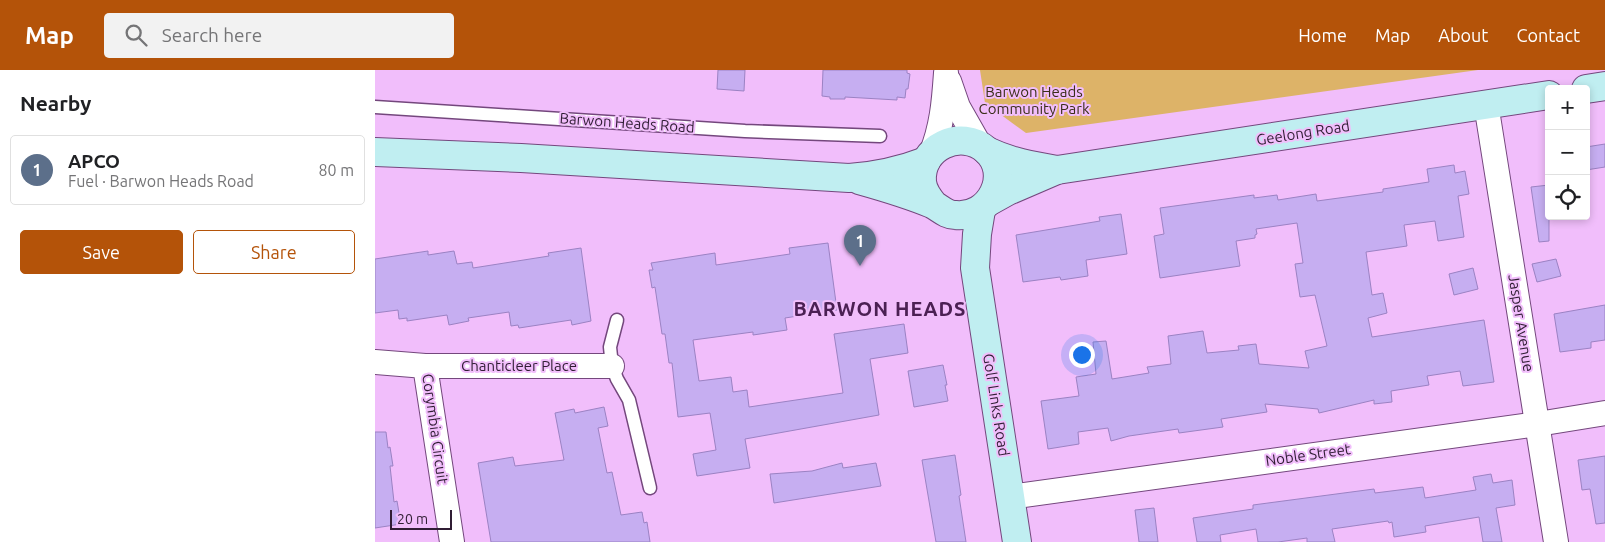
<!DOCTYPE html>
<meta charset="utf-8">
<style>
body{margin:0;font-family:Ubuntu,sans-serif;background:#f2f2f2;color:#202124}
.controls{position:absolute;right:15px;top:15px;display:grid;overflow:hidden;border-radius:5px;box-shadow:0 2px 8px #0003}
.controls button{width:45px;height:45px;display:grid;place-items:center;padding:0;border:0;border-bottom:1px solid #e0e0e0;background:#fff;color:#202124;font:25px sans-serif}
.scale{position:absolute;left:15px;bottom:12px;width:62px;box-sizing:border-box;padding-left:5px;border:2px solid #301d34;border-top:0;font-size:14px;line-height:18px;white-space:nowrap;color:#301d34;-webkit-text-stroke:4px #f1befb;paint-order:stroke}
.you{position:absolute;left:706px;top:284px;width:18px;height:18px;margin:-12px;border:4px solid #fff;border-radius:50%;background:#1a73e8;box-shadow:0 0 0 8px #1a73e833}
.badge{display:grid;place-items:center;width:32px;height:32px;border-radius:50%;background:#b45309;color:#fff;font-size:16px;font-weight:700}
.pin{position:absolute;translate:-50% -41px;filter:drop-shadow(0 1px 2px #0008)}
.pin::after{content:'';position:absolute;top:26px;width:18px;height:15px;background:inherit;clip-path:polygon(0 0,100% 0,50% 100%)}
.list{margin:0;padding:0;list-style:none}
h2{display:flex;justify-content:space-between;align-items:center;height:65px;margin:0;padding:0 20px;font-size:21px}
h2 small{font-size:16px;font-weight:400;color:#757577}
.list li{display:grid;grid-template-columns:32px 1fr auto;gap:15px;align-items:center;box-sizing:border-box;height:70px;margin:0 10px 10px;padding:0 10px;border:1px solid #e0e0e0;border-radius:5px}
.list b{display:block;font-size:19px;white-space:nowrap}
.list p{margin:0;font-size:16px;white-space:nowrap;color:#757577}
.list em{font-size:16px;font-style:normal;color:#757577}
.actions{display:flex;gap:10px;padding:15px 20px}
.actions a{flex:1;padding:11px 0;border:1px solid #b45309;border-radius:5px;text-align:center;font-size:18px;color:#b45309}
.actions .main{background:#b45309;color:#fff}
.icon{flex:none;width:28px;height:28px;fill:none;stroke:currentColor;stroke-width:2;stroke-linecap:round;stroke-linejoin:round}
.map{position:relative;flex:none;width:1230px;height:472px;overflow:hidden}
header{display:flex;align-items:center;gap:30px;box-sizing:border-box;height:70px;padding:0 25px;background:#b45309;color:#fff}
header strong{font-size:24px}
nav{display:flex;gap:28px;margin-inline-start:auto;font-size:18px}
.search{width:350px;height:45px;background:#f2f2f2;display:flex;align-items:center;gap:12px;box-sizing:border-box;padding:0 18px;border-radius:5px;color:#757577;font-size:19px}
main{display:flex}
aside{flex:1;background:#fff}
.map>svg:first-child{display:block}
</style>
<header>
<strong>Map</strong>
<div class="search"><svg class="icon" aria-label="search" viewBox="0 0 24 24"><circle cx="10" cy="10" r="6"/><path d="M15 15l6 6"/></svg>Search here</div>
<nav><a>Home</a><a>Map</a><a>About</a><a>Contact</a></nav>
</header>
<main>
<aside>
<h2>Nearby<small></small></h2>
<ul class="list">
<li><span class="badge" style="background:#5c6f8a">1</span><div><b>APCO</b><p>Fuel · Barwon Heads Road</p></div><em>80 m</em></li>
</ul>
<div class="actions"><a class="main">Save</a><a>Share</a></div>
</aside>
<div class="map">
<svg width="1230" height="472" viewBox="0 0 1230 472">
<rect width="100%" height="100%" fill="#f1befb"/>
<!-- green -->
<polygon fill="#ddb368" points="605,0 1103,0 651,63 610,33"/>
<!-- building -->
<g fill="#c6aef1" stroke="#9b82c3">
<polygon points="343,0 370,0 369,21 342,19"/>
<polygon points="448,0 532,0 532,3 535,4 533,19 531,19 530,28 522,27 522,30 470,27 470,29 455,29 455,27 447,26"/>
<polygon points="1230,74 1230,97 1211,100 1211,77"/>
<polygon points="1079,95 1080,103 1090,101 1094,124 1083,126 1089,167 1063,171 1060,151 1029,155 1032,176 991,182 997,225 1008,223 1012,243 993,248 997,267 1109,250 1119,312 1088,316 1085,301 1052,306 1054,315 1016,321 1017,332 999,334 999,330 944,343 943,339 890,334 892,342 846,349 848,357 804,363 803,359 754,366 736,371 733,358 703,362 704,374 673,379 666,331 704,326 701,307 721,304 718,272 731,271 737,309 774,303 772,297 796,294 793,266 828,261 832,283 864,280 863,276 881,274 884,294 934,298 930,281 952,276 940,225 925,227 920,194 928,193 922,153 881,159 882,164 880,165 880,168 861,171 865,196 785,208 779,166 789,164 785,138 879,125 879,128 902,125 903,130 941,124 942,131 1008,122 1008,119 1054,112 1052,99"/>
<polygon points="1174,115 1174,171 1164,172 1156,117"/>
<polygon points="746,144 752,184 711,190 713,206 686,210 685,207 648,212 641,165 725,151 724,147"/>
<polygon points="453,173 462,240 410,248 412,260 378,265 378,262 318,270 324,311 356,307 358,322 372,320 374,337 468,323 459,264 529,254 533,283 495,289 504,345 370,369 375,398 322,406 318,384 341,380 335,343 303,347 297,293 294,293 290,264 287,264 280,217 277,218 274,200 278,200 276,193 340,183 341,195 415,184 414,178"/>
<polygon points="206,178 216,251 197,255 196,250 144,258 143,255 136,256 134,242 93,248 94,251 74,255 72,245 32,251 32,248 24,249 23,240 0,243 0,189 53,181 53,185 79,181 82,194 97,192 98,198 174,186 173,183"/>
<polygon points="1181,189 1186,206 1162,212 1157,194"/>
<polygon points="1098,198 1103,219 1079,225 1074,204"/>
<polygon points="1230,235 1230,270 1216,272 1216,278 1185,282 1179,244"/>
<polygon points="568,295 572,315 570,315 573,331 539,337 533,301"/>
<polygon points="229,337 233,356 223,358 232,403 237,402 246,445 267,442 269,453 272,452 275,472 116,472 103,393 138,387 140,396 189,390 180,343 199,339 200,343"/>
<polygon points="0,362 11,362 13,378 15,377 18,396 15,396 19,432 22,431 26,454 0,458"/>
<polygon points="580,385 586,425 584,426 591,472 561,472 547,390"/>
<polygon points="1230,386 1230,453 1221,454 1215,419 1207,420 1203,390"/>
<polygon points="467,393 468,398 501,393 506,416 399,433 395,404 437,401"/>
<polygon points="1116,404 1118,413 1137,410 1140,435 1121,438 1127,472 1108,472 1104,447 1050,456 1051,462 1019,467 1017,452 1014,453 1013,451 957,459 960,472 932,472 932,468 903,472 883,472 881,459 845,465 846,472 822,472 818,448 878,439 878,435 999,419 1000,423 1048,417 1050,428 1101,420 1098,407"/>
<polygon points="779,438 783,472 764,472 760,440"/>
</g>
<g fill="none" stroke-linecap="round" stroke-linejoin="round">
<defs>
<g id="lane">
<polyline points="0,37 370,61 505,66"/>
<polyline points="242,250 235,277 237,296 242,309 254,330 275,418"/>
</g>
<g id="street">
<polyline points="574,11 583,37 604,74"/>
<polyline points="1111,34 1181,472"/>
<path d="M556,84C567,57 569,32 571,3"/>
<polyline points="0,292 50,296 77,472"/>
<polyline points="50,296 237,296"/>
<polyline points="635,427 1163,354 1230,343"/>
</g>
<g id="secondary">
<polyline points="1211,19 1230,16"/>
<path d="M612,81C635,92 658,96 682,100"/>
<path d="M0,82L146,88L474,108C502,106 525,101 551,91"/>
<path d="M484,110C509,117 533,124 557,134C565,138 571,145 580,145C615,149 638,104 611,80C586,58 544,77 547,112C548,121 553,128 559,135"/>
<polyline points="615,131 633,121 682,100 1174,25"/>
<polyline points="606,140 602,164 600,198 642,472"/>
</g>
</defs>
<!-- lane casing -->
<use href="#lane" stroke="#74477d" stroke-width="15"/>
<!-- street casing -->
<use href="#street" stroke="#74477d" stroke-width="26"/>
<!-- secondary casing -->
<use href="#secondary" stroke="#74477d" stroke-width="30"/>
<!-- lane -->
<use href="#lane" stroke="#fff" stroke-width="12"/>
<!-- street -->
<use href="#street" stroke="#fff" stroke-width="24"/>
<!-- secondary -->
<use href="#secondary" stroke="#c0eef1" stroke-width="28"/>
</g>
<g text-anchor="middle" stroke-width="4" stroke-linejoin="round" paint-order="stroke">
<!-- park labels -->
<g font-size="15" fill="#3b2f1a" stroke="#f1befb">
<text x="659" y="27">Barwon Heads<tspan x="659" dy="17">Community Park</tspan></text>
</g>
<!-- street labels -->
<g font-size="15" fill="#301d34" stroke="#f1befb">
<text transform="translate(252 53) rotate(4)" y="5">Barwon Heads Road</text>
<text transform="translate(928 63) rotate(-9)" y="5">Geelong Road</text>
<text transform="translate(1146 253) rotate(81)" y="5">Jasper Avenue</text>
<text x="144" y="301">Chanticleer Place</text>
<text transform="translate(621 335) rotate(81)" y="5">Golf Links Road</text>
<text transform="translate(60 359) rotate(82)" y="5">Corymbia Circuit</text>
<text transform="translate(933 385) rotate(-8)" y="5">Noble Street</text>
</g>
<!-- district labels -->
<g font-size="20" font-weight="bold" letter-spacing="1" fill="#4b2053" stroke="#f1befb">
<text x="505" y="246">BARWON HEADS</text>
</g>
</g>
</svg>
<div class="controls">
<button>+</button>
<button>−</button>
<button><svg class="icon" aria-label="locate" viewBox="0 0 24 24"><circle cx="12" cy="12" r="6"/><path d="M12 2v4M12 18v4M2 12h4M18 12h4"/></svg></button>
</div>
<div class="scale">20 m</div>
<div class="you"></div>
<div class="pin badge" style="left:485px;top:196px;background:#5c6f8a">1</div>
</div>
</main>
